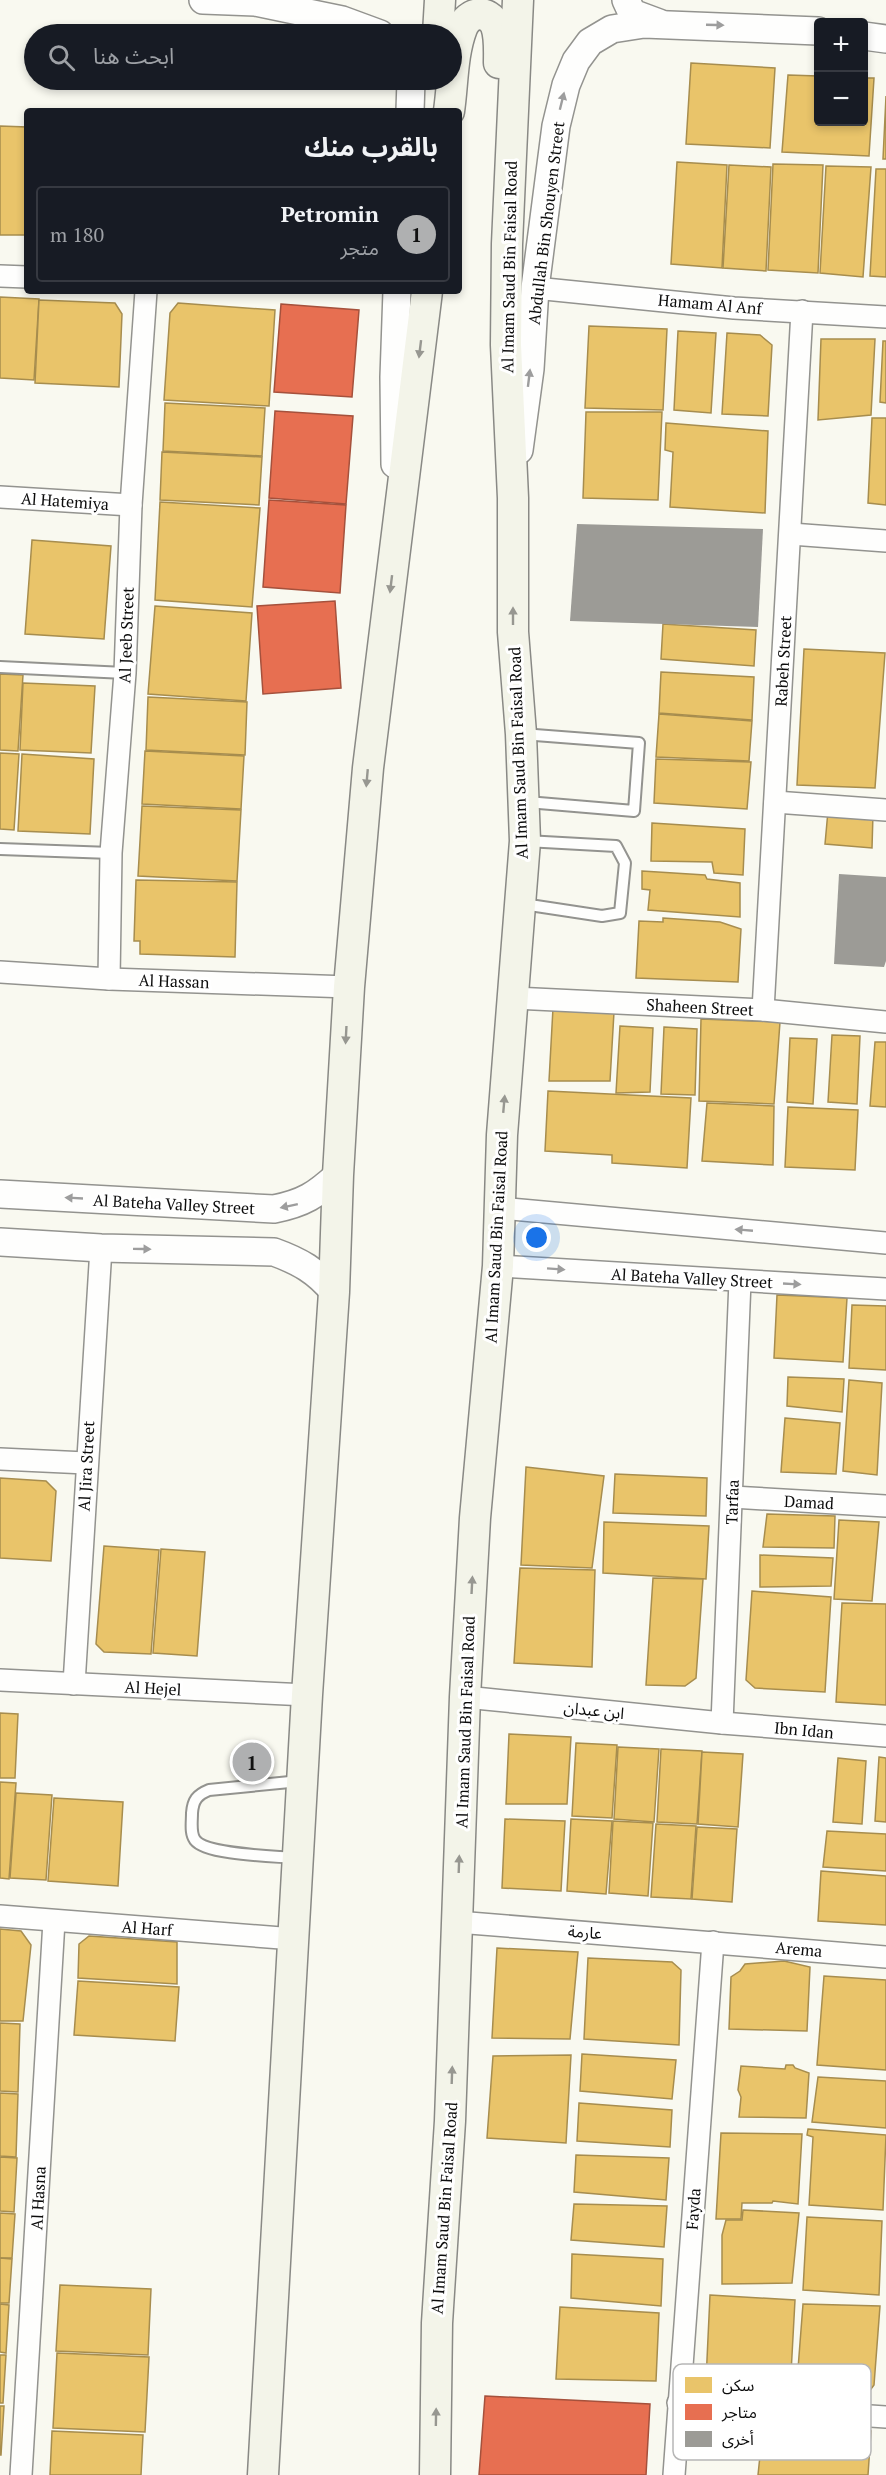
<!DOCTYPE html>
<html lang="ar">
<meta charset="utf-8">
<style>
body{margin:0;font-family:"PT Serif","Noto Sans Arabic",serif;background:#20242c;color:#f1f3f6;direction:rtl}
.controls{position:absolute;right:18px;top:18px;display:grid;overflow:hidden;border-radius:6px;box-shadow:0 3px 9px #0003}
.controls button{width:54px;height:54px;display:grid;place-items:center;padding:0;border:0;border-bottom:2px solid #363941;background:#171b24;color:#f1f3f6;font:30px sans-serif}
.you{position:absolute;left:537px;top:1238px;width:21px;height:21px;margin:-15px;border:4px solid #fff;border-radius:50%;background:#1a73e8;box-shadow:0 0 0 9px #1a73e833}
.badge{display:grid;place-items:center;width:39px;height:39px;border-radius:50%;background:#afb0b1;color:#111;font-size:20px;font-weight:700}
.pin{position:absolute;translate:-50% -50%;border:3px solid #fff;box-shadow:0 2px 6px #0006}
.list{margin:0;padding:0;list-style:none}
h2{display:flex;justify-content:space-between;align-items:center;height:78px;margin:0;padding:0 24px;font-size:26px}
h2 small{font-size:20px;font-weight:400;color:#9ea1a6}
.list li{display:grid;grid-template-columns:39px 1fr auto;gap:18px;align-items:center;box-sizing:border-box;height:96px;margin:0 12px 12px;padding:0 12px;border:2px solid #363941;border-radius:6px}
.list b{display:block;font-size:22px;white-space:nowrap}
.list p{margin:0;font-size:20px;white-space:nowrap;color:#9ea1a6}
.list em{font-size:20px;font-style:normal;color:#9ea1a6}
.icon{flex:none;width:33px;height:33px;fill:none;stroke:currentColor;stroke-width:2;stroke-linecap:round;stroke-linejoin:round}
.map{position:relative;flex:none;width:886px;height:2475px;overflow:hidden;direction:ltr}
.search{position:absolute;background:#171b24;box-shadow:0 3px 9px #0003;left:24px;top:24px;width:438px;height:66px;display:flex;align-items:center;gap:15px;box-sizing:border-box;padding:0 21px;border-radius:33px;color:#9ea1a6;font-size:22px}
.panel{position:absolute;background:#171b24;box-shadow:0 3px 9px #0003;left:24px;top:108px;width:438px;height:186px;border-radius:6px;direction:rtl}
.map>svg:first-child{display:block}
</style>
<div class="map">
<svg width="886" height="2475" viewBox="0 0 886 2475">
<rect width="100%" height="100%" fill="#f9f9f0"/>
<!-- homes -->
<g fill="#e9c46a" stroke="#a78d4e" stroke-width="1.5">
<polygon points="691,63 775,68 770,148 686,144"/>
<polygon points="788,75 818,76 818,122 864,122 864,78 874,78 869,156 782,152"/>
<polygon points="886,96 886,159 883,159"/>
<polygon points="0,126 27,127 27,235 0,235"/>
<polygon points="677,162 727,165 722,268 671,264"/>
<polygon points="773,164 823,165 818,273 768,270"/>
<polygon points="729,165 771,167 766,271 723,268"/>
<polygon points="826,166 871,167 863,277 820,273"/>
<polygon points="876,169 886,169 886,277 870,276"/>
<polygon points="0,297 39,299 34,380 0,378"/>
<polygon points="39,300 115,303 122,314 119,387 35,383"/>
<polygon points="178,303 275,310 269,406 164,400 170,313"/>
<polygon points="589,326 667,329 663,410 585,408"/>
<polygon points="678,331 716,333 711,413 674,410"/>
<polygon points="727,333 760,335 772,345 768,416 722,414"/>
<polygon points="821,339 875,339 871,415 818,420"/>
<polygon points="883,341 886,341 886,403 880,402"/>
<polygon points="165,403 265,408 262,456 163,451"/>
<polygon points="586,412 662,412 658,500 583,498"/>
<polygon points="872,418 886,418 886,505 868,503"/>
<polygon points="666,423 768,431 765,513 670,507 673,452 665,450"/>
<polygon points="162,452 262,457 259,505 160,500"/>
<polygon points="160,502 260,508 252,607 155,600"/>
<polygon points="32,540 111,546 104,639 25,634"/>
<polygon points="155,606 252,613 246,701 148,694"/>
<polygon points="663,624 756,630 754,666 661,659"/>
<polygon points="804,649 885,653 875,788 797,785"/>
<polygon points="661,672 754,677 752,720 659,713"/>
<polygon points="0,674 23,675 18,751 0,750"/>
<polygon points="23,683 95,686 91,753 20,750"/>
<polygon points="148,697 247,702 245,755 146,750"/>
<polygon points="659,714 752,721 749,761 656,757"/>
<polygon points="145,751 244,756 241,809 142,804"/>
<polygon points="0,753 19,754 14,830 0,829"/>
<polygon points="22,754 94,759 90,834 18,831"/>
<polygon points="656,759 751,762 747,809 654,803"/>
<polygon points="142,806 241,810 237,881 138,876"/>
<polygon points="828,811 873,814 872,848 825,844"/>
<polygon points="652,823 745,829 743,875 714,873 712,862 651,861"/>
<polygon points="642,871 705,875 707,879 740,883 740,917 648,910 650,890 642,889"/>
<polygon points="136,880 237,882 235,957 140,954 140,941 134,941"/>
<polygon points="663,918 720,922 741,929 738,982 636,978 639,921 663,922"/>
<polygon points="553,1008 614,1012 610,1081 549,1081"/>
<polygon points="701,1019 780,1022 774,1104 699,1101"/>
<polygon points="620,1026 653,1028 650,1092 616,1093"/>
<polygon points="664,1027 697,1029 695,1095 661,1094"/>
<polygon points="832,1035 860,1036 857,1104 828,1102"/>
<polygon points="790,1038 817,1039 813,1104 787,1102"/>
<polygon points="875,1042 886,1042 886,1107 870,1106"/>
<polygon points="548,1091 691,1098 687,1168 612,1163 612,1155 545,1151"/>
<polygon points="707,1103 774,1106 773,1165 702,1161"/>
<polygon points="788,1107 858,1110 855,1170 785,1167"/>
<polygon points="777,1295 847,1298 843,1362 774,1358"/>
<polygon points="852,1305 886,1306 886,1370 849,1368"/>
<polygon points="788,1377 844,1379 842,1412 787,1406"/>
<polygon points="849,1380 882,1383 877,1475 843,1471"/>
<polygon points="785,1418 840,1423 836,1474 781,1472"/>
<polygon points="526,1467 604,1476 592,1568 521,1565"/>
<polygon points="615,1474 707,1478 706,1516 613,1513"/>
<polygon points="0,1478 46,1481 56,1491 51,1561 0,1558"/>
<polygon points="767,1514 835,1516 834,1548 763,1547"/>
<polygon points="839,1520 879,1522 872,1601 834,1599"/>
<polygon points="604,1522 709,1526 706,1579 603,1573"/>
<polygon points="104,1546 159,1550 151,1654 104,1652 96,1644"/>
<polygon points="161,1549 205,1552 197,1656 153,1653"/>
<polygon points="760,1555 833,1558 831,1586 760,1587"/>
<polygon points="520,1568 595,1570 592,1667 514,1663"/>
<polygon points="653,1578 703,1579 696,1678 685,1686 646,1685"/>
<polygon points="752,1591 831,1597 825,1692 755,1688 746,1680"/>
<polygon points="842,1603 886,1604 886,1705 836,1702"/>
<polygon points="0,1713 18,1714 15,1778 0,1778"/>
<polygon points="509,1734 571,1737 567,1804 506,1804"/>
<polygon points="576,1743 617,1745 612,1818 572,1816"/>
<polygon points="618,1747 659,1749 654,1822 614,1819"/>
<polygon points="661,1749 702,1751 697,1824 657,1822"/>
<polygon points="702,1752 743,1754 738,1827 698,1824"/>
<polygon points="879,1757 886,1758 886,1822 875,1821"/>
<polygon points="838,1758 866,1761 862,1824 833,1822"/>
<polygon points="0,1782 16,1783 9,1879 0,1878"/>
<polygon points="16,1793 52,1795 46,1880 10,1878"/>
<polygon points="54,1798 123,1802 118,1886 48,1881"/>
<polygon points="505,1819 565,1821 561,1891 502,1888"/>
<polygon points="571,1819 612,1821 606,1894 567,1891"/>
<polygon points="613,1821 653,1823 648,1896 609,1893"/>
<polygon points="656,1824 696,1826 691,1899 651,1897"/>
<polygon points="697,1827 737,1829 732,1902 692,1899"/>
<polygon points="827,1831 886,1834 886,1871 823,1867"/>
<polygon points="821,1871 886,1876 886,1925 818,1921"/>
<polygon points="0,1929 21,1931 31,1945 23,2021 0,2021"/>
<polygon points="89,1936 177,1942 177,1984 78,1978 79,1944"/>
<polygon points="497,1948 578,1952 570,2039 492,2038"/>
<polygon points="588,1958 672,1962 681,1970 679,2045 584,2039"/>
<polygon points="784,1961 810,1967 807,2031 729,2029 731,1977 740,1971 745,1964"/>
<polygon points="824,1976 886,1980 886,2070 817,2065"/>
<polygon points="78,1981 179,1987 175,2041 74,2035"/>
<polygon points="0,2023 20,2024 18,2092 0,2091"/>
<polygon points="582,2054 676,2060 672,2099 580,2091"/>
<polygon points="571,2055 566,2143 487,2138 493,2056"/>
<polygon points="786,2065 793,2065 795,2068 809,2073 806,2118 739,2117 741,2097 738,2090 741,2066 785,2069"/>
<polygon points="818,2077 886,2081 886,2128 812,2122"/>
<polygon points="0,2093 18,2094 16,2157 0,2156"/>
<polygon points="579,2103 672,2110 670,2147 577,2141"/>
<polygon points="808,2129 886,2135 883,2210 809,2205 813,2137 807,2135"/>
<polygon points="721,2133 802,2134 798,2204 773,2201 772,2203 742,2203 741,2219 716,2219"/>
<polygon points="576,2155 669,2158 666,2200 574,2192"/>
<polygon points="0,2157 17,2158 14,2212 0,2211"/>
<polygon points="574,2204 667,2206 664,2247 571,2240"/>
<polygon points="743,2210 799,2213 792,2283 722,2284 722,2235 726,2220 742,2220"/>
<polygon points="0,2213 15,2214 12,2258 0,2258"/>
<polygon points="807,2217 882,2221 879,2295 803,2290"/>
<polygon points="572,2254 663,2259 661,2306 571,2298"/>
<polygon points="0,2258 12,2259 9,2303 0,2303"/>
<polygon points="60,2285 151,2289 148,2355 56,2351"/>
<polygon points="710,2295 795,2300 790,2392 713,2388 706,2381"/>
<polygon points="0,2304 9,2305 6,2353 0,2352"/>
<polygon points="803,2304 880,2306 874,2385 863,2400 796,2395"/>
<polygon points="560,2307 659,2313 656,2381 556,2379"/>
<polygon points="57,2353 149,2357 145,2432 53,2428"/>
<polygon points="0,2355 6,2355 3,2403 0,2403"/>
<polygon points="0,2406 4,2406 1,2455 0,2455"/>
<polygon points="764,2417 871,2431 868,2475 758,2475"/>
<polygon points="52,2431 143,2435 141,2475 50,2475"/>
</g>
<!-- shops -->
<g fill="#e76f51" stroke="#a5513c" stroke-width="1.5">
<polygon points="281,304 359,310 352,397 274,392"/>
<polygon points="275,411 353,416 346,504 269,498"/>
<polygon points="269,500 346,505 340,593 263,587"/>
<polygon points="335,601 341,688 263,694 257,606"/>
<polygon points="485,2396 650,2404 646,2475 479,2475"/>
</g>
<!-- building -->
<g fill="#9c9b96">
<polygon points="577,524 763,529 758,627 570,621"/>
<polygon points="839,874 886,877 886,961 884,967 834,964"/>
</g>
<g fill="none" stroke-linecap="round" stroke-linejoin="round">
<defs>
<g id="service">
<polyline points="0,667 125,673"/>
<polyline points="522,734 639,743 634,811 527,802"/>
<polyline points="0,849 111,853"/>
<polyline points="523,904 602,916 620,913 625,863 616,846 526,841"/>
<path d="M295,1858C275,1856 206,1855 195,1840C190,1833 192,1823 192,1813C193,1800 197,1795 209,1790L300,1781"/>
</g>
<g id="minor">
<polyline points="0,276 27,277"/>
<polyline points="535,288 734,308 886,317"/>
<polyline points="0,497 131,505"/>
<polyline points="791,534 886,541"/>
<polyline points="775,802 886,810"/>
<polyline points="0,972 109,979 349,987"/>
<polyline points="109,979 111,853 125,673 131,505 146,291"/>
<polyline points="514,998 763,1010 886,1022"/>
<polyline points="763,1010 802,311"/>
<polyline points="500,1208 886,1243"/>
<polyline points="498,1266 886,1289"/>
<polyline points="0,1459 86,1463"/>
<polyline points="732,1497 886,1506"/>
<polyline points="0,1680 307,1695"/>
<polyline points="74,1684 101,1248"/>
<polyline points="465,1697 722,1723 886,1736"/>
<polyline points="722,1723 740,1281"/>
<polyline points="0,1916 294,1939"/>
<polyline points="457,1922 886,1957"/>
<polyline points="678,2403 886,2417"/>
<polyline points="21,2475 54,1921"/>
<polyline points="674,2475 713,1942"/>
</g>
<g id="tertiary">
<polyline points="203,0 255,2 342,20 380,34"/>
<polyline points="626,0 632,13 659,23"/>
<polyline points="864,36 886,39"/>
<polyline points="410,111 411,80"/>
<polyline points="519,450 530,369 535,288 556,126 566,85 576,61 590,42 612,29 644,24 818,31"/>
<polyline points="395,464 394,377 397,291"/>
<path d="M0,1194L274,1209C304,1203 316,1195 338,1175"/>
<path d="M0,1242L101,1248L274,1252C299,1261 317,1271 334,1292"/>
</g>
<g id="secondary">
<polyline points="438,34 440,0"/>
<path d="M449,111C453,84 452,54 462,28C468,12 488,8 496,26C500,37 499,51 499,63"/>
<polyline points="263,2475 307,1695 334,1292 338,1175 349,987 368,768 427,291"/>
<polyline points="435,2475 437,2323 450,2121 465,1697 475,1518 498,1266 502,1135 525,841 521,734 513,632 513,498 506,345 507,244 518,0"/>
</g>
</defs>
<!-- service casing -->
<use href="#service" stroke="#93938f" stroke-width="14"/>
<!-- minor casing -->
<use href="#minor" stroke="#93938f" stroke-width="24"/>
<!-- tertiary casing -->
<use href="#tertiary" stroke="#93938f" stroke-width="30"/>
<!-- secondary casing -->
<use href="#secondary" stroke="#898985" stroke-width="33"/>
<!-- service -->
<use href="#service" stroke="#fefefd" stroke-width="10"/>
<!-- minor -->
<use href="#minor" stroke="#fefefd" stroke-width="21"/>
<!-- tertiary -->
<use href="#tertiary" stroke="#fefefd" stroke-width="27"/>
<!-- secondary -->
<use href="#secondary" stroke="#f3f4e9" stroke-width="30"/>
</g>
<!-- one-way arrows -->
<defs><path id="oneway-solid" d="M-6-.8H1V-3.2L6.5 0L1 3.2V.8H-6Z" transform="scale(1.5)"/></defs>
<g fill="#9d9d9d">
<use href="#oneway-solid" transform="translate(715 25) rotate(2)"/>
<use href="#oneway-solid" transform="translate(562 101) rotate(-76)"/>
<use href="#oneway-solid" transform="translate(529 378) rotate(-83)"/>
<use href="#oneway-solid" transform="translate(74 1198) rotate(-177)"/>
<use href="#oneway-solid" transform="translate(289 1206) rotate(168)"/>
<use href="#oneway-solid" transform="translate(744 1230) rotate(-175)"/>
<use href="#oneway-solid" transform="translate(142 1249) rotate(1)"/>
<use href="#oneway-solid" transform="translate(556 1269) rotate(4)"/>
<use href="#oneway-solid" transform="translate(792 1284) rotate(3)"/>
</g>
<g fill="#979791">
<use href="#oneway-solid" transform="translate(420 349) rotate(97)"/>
<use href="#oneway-solid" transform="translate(391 584) rotate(97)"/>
<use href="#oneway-solid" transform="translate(513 616) rotate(-90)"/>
<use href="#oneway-solid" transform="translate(367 778) rotate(95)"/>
<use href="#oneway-solid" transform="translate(346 1035) rotate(93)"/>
<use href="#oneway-solid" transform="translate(504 1104) rotate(-85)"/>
<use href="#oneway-solid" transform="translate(472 1585) rotate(-87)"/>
<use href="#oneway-solid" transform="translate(459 1864) rotate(-88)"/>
<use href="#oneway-solid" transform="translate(452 2075) rotate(-88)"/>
<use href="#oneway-solid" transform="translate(436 2417) rotate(-89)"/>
</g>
<g text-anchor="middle" stroke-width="6" stroke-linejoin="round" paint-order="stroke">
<!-- street labels -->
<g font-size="16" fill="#0c0c0c" stroke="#fff">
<text transform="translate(546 223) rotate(-83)" y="6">Abdullah Bin Shouyen Street</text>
<text transform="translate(509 267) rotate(-89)" y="6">Al Imam Saud Bin Faisal Road</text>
<text transform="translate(710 304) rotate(5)" y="6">Hamam Al Anf</text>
<text transform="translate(65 501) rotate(4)" y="6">Al Hatemiya</text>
<text transform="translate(126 635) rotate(-88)" y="6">Al Jeeb Street</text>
<text transform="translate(783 661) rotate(-87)" y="6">Rabeh Street</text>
<text transform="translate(518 753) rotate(-92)" y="6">Al Imam Saud Bin Faisal Road</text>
<text transform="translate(174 981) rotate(2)" y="6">Al Hassan</text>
<text transform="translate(700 1007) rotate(3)" y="6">Shaheen Street</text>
<text transform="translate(174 1204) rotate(3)" y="6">Al Bateha Valley Street</text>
<text transform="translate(496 1237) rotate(-87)" y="6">Al Imam Saud Bin Faisal Road</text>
<text transform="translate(692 1278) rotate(3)" y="6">Al Bateha Valley Street</text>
<text transform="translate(86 1466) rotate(-87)" y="6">Al Jira Street</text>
<text transform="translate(732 1502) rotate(-88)" y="6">Tarfaa</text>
<text transform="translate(809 1502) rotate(3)" y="6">Damad</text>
<text transform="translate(153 1688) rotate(3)" y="6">Al Hejel</text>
<text transform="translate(594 1710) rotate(6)" y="6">ابن عبدان</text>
<text transform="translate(465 1722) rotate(-88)" y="6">Al Imam Saud Bin Faisal Road</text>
<text transform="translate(804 1730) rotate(5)" y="6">Ibn Idan</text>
<text transform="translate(147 1928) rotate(4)" y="6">Al Harf</text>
<text transform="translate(585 1932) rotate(4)" y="6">عارمة</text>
<text transform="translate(799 1949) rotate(5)" y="6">Arema</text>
<text transform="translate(38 2198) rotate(-87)" y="6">Al Hasna</text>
<text transform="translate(444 2208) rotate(-86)" y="6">Al Imam Saud Bin Faisal Road</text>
<text transform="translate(693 2209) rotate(-86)" y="6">Fayda</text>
</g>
</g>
<!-- legend -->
<rect x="673" y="2364" width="198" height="96" rx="9" fill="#fff" stroke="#b6b6b6" stroke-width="1.5"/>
<rect x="685" y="2377" width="27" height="16" fill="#e9c46a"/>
<rect x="685" y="2404" width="27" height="16" fill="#e76f51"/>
<rect x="685" y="2431" width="27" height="16" fill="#9c9b96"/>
<g font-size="16" fill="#0c0c0c">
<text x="722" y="2391">سكن</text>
<text x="722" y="2418">متاجر</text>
<text x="722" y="2445">أخرى</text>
</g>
</svg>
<div class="controls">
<button>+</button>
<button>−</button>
</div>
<div class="you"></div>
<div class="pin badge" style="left:252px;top:1762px">1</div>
<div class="search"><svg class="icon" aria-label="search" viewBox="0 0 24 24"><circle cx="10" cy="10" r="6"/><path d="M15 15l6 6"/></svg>ابحث هنا</div>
<section class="panel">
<h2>بالقرب منك<small></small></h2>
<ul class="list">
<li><span class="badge">1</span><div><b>Petromin</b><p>متجر</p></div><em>180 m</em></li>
</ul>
</section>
</div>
